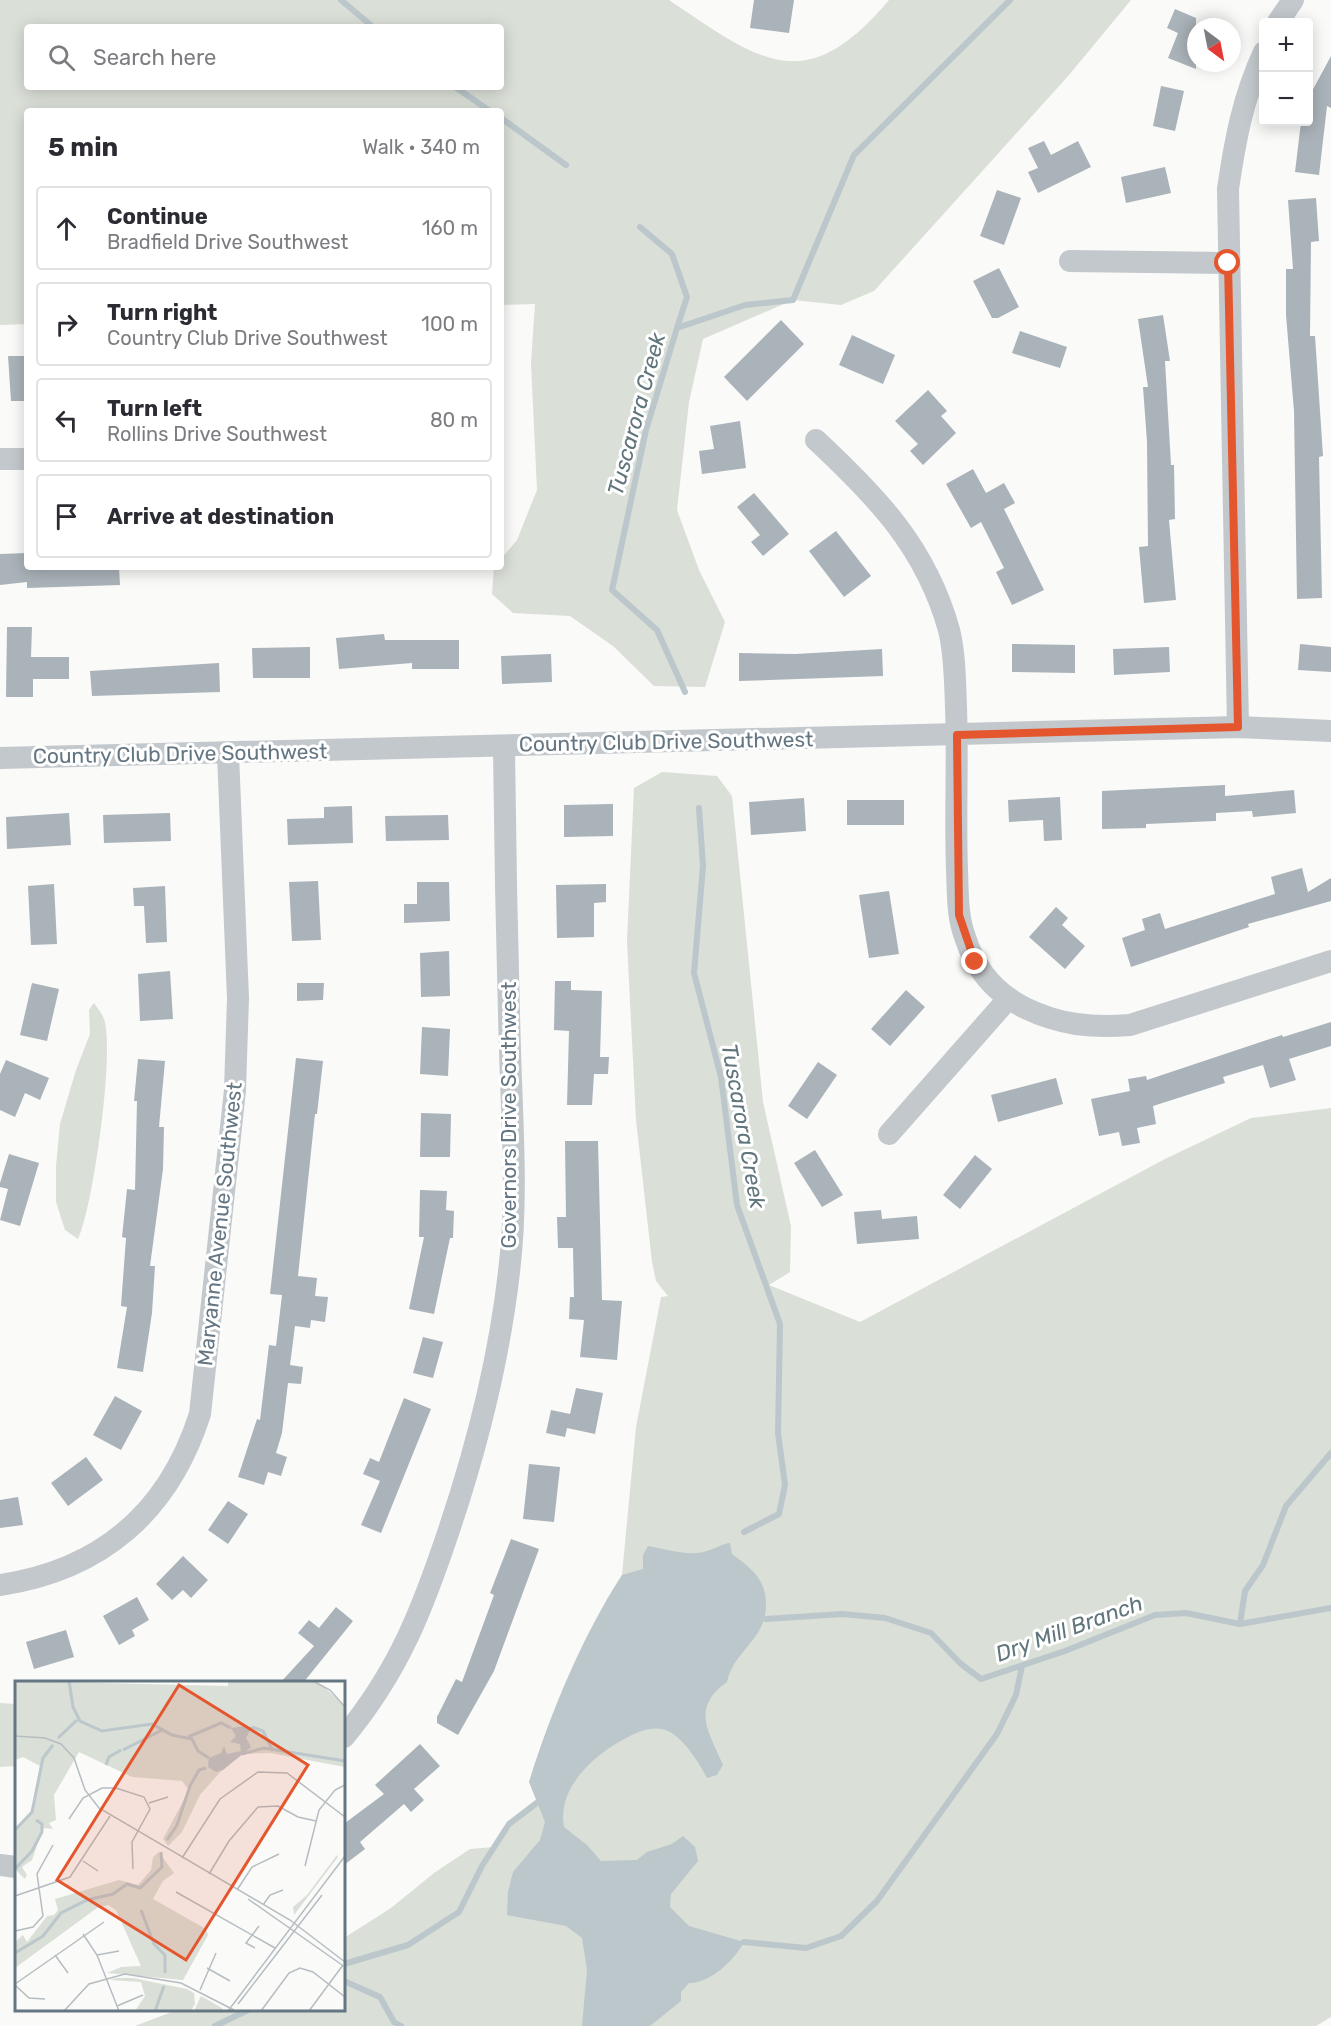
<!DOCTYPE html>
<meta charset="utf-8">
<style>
body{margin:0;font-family:Rubik,sans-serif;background:#f2f2f3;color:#2b2b33}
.controls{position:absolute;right:18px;top:18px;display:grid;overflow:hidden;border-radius:6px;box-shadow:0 3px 15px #0003}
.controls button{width:54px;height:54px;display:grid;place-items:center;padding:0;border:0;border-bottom:2px solid #e1e1e2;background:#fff;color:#2b2b33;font:30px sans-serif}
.compass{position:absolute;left:1187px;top:18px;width:54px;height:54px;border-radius:50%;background:#fff;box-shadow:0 3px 15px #0003;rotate:148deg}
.stop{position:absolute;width:18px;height:18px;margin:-14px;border:4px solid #e4572e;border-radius:50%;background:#fff}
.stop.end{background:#e4572e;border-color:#fff;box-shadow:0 2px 6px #0008}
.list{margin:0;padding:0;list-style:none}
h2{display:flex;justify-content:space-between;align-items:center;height:78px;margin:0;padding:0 24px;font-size:26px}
h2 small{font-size:20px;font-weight:400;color:#7c7c81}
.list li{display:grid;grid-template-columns:39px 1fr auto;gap:18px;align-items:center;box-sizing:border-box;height:84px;margin:0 12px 12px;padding:0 12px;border:2px solid #e1e1e2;border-radius:6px}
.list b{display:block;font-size:22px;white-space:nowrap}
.list p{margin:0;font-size:20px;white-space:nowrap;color:#7c7c81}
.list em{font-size:20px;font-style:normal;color:#7c7c81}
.icon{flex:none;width:33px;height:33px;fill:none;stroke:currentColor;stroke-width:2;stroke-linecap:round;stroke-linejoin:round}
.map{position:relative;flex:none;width:1331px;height:2026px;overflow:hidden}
.search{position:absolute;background:#fff;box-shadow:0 3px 15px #0003;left:24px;top:24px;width:480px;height:66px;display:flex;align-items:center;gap:15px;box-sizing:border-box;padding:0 21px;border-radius:6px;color:#7c7c81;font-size:22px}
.panel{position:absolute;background:#fff;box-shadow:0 3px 15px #0003;left:24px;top:108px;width:480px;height:462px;border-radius:6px}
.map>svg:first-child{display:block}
</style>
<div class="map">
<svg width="1331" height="2026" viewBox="0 0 1331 2026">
<rect width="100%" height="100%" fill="#fafaf8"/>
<!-- green -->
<g fill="#dadfd7" fill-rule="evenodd">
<path d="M0,0H669C760,61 805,100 889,0H1131L1069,75L874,291L841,305L793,300L703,339L689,402L677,510L699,570L725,622L705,687L654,686L613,646L570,616L513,613L492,594L494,567H501V559L517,540L537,490L531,363L535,304L501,305V111H27V324L0,325ZM27,27H501V87H27Z"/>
<polygon points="662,772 717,776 732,796 763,1102 791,1226 790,1272 769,1285 860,1322 1165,1159 1251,1118 1331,1108 1331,2017 1316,2026 135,2026 177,2010 344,2010 344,1938 391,1908 434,1873 470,1849 494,1847 509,1824 538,1802 529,1782 573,1671 607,1599 622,1575 636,1427 661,1297 668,1296 656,1281 652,1262 636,1120 627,941 634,788"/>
<path d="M94,1003C97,1008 102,1013 104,1019C115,1051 93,1208 78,1239L65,1230L56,1202V1166L60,1124L76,1070L90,1034L89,1010Z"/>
<polygon points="0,1703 16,1704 16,1766 0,1767"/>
</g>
<!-- water -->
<path fill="#bbc7cb" d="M730,1543L732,1554C752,1569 766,1579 766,1605C766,1640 734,1650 727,1682C690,1708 709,1732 723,1765L717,1775L707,1778C700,1764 684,1739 670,1732C655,1724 639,1731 626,1738C594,1755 557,1787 564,1827L587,1845L601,1861L637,1860L647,1852L672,1844L683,1836L695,1847L698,1861L671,1894L670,1907L689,1926L744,1942C735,1960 709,1984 689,1983L681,1992V2001L650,2026H582L587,1970L582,1938L566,1926L507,1915L508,1892L513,1872L540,1840L545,1822L529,1782C551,1711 582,1637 622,1575L643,1569V1555L648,1546C666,1549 689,1557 707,1551C715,1549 721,1544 730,1543Z"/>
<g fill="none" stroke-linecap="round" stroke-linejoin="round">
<!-- stream -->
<g stroke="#bbc7cb" stroke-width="6">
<polyline points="341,0 373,27"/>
<polyline points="455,87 490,111"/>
<polyline points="501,118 566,165"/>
<polyline points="640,227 672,254 687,297 677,328"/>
<polyline points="685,692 657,630 612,590 646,430 677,328 745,305 793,300 854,155 1010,0"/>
<polyline points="699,808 703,866 694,973 721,1077 737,1205 780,1324 778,1433 785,1485 779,1514 744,1532"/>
<polyline points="766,1619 842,1614 885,1618 931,1633 961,1664 981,1679 1065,1651 1155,1615 1186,1613 1240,1624 1331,1608"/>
<polyline points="1240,1624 1245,1591 1263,1565 1286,1506 1331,1453"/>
<polyline points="744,1942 806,1948 841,1936 877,1901 997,1734 1016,1695 1022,1666"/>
<polyline points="344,1964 408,1945 459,1912 482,1866 509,1824 538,1802"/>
<polyline points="344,1981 380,1997 394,2022 401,2026"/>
<polyline points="215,2026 248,2010"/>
</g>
</g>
<!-- building -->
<g fill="#aab3b9">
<polygon points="754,0 794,0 789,33 750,28"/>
<polygon points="1175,9 1196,18 1196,69 1168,58 1178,33 1167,28"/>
<polygon points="1331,56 1331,108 1327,106 1319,175 1295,172 1301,122 1308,122 1310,95"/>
<polygon points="1161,86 1184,91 1175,131 1153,126"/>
<polygon points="1044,141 1051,155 1078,141 1091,167 1038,193 1028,172 1038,168 1028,148"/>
<polygon points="1165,167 1171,193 1126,203 1121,177"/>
<polygon points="997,190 1021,198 1004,245 980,236"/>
<polygon points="1316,198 1319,241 1311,242 1310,336 1315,336 1323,456 1319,457 1322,598 1297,599 1294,411 1286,315 1286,269 1293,269 1288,200"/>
<polygon points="999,268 1019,307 998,318 992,318 973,281"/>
<polygon points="1163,315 1170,361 1165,361 1171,465 1174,465 1175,519 1169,520 1176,600 1144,603 1139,547 1148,546 1147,442 1143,387 1148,387 1138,319"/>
<polygon points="781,320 804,344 747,401 724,377"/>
<polygon points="1020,331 1067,347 1060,368 1012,353"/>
<polygon points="852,335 895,355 883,384 839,365"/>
<polygon points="8,356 27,356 27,401 11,401"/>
<polygon points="928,390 947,411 941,416 956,433 923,465 910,451 918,444 895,421"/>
<polygon points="740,421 746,468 702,474 699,451 714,449 710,426"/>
<polygon points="973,469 986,493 1004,483 1015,503 1004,509 1044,590 1012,605 996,572 1004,568 981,522 971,528 946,484"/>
<polygon points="754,493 789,534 763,556 751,542 760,535 737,507"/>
<polygon points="836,531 871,576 844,597 809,551"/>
<polygon points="27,553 27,567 119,567 120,585 27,588 27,582 0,585 0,554"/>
<polygon points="7,627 32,627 31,657 69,657 69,679 33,679 33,697 6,697"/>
<polygon points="384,634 385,640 459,640 459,669 412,669 412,663 339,669 336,638"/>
<polygon points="1012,644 1075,645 1075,673 1012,672"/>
<polygon points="1300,644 1331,647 1331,672 1298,670"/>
<polygon points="310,647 310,678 253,678 252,648"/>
<polygon points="1169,647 1170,672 1114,675 1113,649"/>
<polygon points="882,649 883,676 739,681 739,653 796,654"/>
<polygon points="551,654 552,682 502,684 501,656"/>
<polygon points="219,663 220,692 92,696 90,671"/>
<polygon points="1225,785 1225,796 1294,790 1296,813 1253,817 1252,811 1216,813 1216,821 1146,824 1146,828 1102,829 1102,791"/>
<polygon points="1060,797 1062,840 1044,841 1043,820 1009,822 1008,800"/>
<polygon points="804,798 806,831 751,835 749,802"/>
<rect x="847" y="800" width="57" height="25"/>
<polygon points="613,804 613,836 564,837 564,805"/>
<polygon points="352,806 353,843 288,845 287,819 324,818 324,807"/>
<polygon points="69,813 71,845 7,849 6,817"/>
<polygon points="170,813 171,841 104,843 103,815"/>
<polygon points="448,815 449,840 386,841 385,816"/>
<polygon points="1302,868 1308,892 1331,878 1331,901 1248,924 1249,927 1131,967 1122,938 1145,930 1142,919 1160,913 1165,929 1259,899 1275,894 1271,877"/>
<polygon points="318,881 321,940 292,941 289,882"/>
<polygon points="417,882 449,882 450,921 404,923 404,904 417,904"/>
<polygon points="54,884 57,944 31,945 28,886"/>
<polygon points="606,884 606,902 594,903 594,937 557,938 556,885"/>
<polygon points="165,886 167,942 146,943 144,906 134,906 133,888"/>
<polygon points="889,891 899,954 869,958 859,895"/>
<polygon points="1056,907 1068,918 1062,925 1085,946 1065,969 1029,937"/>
<polygon points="449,951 450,996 421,997 420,953"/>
<polygon points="170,971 173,1019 140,1021 138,974"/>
<polygon points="555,981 571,981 571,990 602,991 600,1057 609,1057 608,1074 594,1074 592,1105 567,1105 569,1031 554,1030"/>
<polygon points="32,983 59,989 47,1041 20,1035"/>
<polygon points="297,983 324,983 323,1000 297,1001"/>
<polygon points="906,990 925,1007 890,1046 871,1029"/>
<polygon points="1331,1022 1331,1046 1289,1059 1296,1080 1270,1088 1263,1065 1223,1077 1225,1083 1153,1106 1156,1124 1137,1128 1140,1143 1122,1146 1119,1132 1099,1136 1091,1099 1130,1091 1128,1079 1146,1076 1147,1080 1282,1035 1283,1037"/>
<polygon points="422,1027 450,1029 448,1076 420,1074"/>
<polygon points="296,1058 323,1061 317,1114 315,1114 298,1276 317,1278 315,1296 328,1297 325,1322 311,1320 310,1328 295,1326 290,1365 303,1367 301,1384 288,1383 282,1433 276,1453 287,1457 281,1476 268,1472 264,1485 238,1477 257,1419 260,1420 269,1345 276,1346 282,1295 270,1294"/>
<polygon points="138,1059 165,1061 159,1127 164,1127 163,1169 150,1266 155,1266 152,1313 143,1372 117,1368 127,1307 121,1306 126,1238 122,1237 127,1189 135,1190 137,1101 134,1101"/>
<polygon points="6,1060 49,1078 40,1100 25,1093 15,1117 0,1110 0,1074"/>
<polygon points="818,1062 837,1075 807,1119 788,1106"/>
<polygon points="1056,1078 1063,1104 998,1122 991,1095"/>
<polygon points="421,1113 451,1114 450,1157 420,1157"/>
<polygon points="565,1141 598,1141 602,1300 622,1301 617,1360 580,1357 584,1320 569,1319 570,1297 574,1297 573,1248 558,1248 557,1217 566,1217"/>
<polygon points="815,1150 843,1195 822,1207 794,1163"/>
<polygon points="9,1154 39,1163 20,1226 0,1220 8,1189 0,1187 0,1183"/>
<polygon points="975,1155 992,1169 960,1209 943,1195"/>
<polygon points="420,1190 447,1191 446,1210 454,1211 453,1238 450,1238 434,1314 409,1309 424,1237 419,1237"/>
<polygon points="881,1210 882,1219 917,1216 919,1239 857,1244 854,1212"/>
<polygon points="423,1337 443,1342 433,1378 413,1373"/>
<polygon points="576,1388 603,1393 595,1434 567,1428 565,1437 546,1433 551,1410 570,1414"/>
<polygon points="115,1396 142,1411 121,1450 93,1435"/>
<polygon points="404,1398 431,1409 381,1533 361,1525 380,1481 363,1474 370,1458 379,1462"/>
<polygon points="86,1457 103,1480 68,1506 51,1483"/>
<polygon points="529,1464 560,1467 554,1522 523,1519"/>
<polygon points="18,1497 23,1525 0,1528 0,1500"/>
<polygon points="228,1501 248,1514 228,1544 208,1530"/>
<polygon points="511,1539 539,1549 494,1671 458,1735 437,1723 437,1717 456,1679 462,1682 494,1595 490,1593"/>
<polygon points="183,1556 208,1580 191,1598 183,1590 172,1600 156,1584"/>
<polygon points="137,1597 149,1620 132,1630 135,1636 119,1645 103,1616"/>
<polygon points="336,1607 353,1621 303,1683 280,1683 314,1646 298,1633 309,1620 319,1628"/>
<polygon points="66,1630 74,1657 34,1669 26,1642"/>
<polygon points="420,1744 440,1766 414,1789 424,1800 411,1812 404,1804 360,1842 365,1849 344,1865 344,1820 345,1823 384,1794 375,1785"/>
</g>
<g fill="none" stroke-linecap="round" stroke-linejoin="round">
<!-- street -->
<g stroke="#c3c8cc" stroke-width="22">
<polyline points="1278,22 1293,0"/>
<polyline points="1070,261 1228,263"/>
<path d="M816,440C876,496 926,547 949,630C955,654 955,682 956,707C958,761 955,816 957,870C958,893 957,916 965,937C975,969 995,993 1025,1008C1060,1025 1092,1028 1130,1025L1331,961"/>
<polyline points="0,459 27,459"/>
<path d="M1238,727L1228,189C1235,141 1243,97 1264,52"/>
<polyline points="0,758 1238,727 1331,731"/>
<polyline points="889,1134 1008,999"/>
<path d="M0,1585C102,1570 169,1511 200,1414L235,1090L238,998L228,754"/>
<path d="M344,1737C399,1671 423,1608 450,1527C478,1443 499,1360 509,1272C518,1199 512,1123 510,1050C507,948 505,847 504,746"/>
<polyline points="0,1865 16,1867"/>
</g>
</g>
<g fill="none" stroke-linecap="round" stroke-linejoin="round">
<!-- route -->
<polyline stroke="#e4572e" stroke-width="8" points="975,962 959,915 957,735 1238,727 1228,263"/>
</g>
<g text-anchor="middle" stroke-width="6" stroke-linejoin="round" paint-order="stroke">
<!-- street labels -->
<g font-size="21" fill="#657683" stroke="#fff">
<text transform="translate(666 742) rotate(-1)" y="7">Country Club Drive Southwest</text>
<text transform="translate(180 754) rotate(-1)" y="7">Country Club Drive Southwest</text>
<text transform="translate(509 1115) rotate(-90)" y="7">Governors Drive Southwest</text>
<text transform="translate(220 1224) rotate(-84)" y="7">Maryanne Avenue Southwest</text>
</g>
<!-- water labels -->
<g font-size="22" font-style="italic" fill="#60757c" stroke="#fff">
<text transform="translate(636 414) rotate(-75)" y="8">Tuscarora Creek</text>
<text transform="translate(744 1126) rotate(80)" y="8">Tuscarora Creek</text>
<text transform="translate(1069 1628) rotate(-20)" y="8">Dry Mill Branch</text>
</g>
</g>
<!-- overview -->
<g transform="translate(15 1681)">
<rect width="330" height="330" fill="#fafaf8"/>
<path d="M0,0L213,5V0H297L308,5L330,25V86L255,72L228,73L206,90L185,114L167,151L153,165L148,158L174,109L167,100L117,96L64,71L39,114L41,139L34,142L38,148L28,147L17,179L7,186L12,194L10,198L0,188V149L16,133L25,85L8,76L0,79ZM144,171L159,192L148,200L138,218L191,248L193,254L168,299L92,292L106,286L126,285L101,229L93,224L82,227L0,287V261L8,254L12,261L32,235L39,234L43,229L40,218L104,199L123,204L136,189L138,176ZM322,174L323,176L279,234L278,226L292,214ZM102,297H118L172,308L179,312L180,323L176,330H120L130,315L126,301L95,299ZM186,315L207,327L208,330H179Z" fill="#dadfd7"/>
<path d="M230,45L237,46L231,57L236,66L208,89L201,91L193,86L194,77L206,72L209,65L212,73L226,70L225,63L215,61L221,55L216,47Z" fill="#bbc7cb"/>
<path fill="none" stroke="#bbc7cb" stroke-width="3" d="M54,0L58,26L65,40L87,50L137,43L157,54L177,58L183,70L194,77M237,46L248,50L258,70M173,56L206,42L216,47M43,57L62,39M108,69L149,48M227,73L249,67L330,80M91,84L94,76L106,69M0,149L17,131L28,77L38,64M152,159L162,144L175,105L184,89L191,87M0,188L17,170L27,151V143L21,139M126,229L139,263L150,274V292M0,272L28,255L46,232L72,219L98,213L112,203L125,207L147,186L146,171M140,330L149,305"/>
<path fill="none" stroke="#b5bdc2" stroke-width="1.5" d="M298,0L315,9L330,26M0,55L30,57L46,63L59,77L70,109L84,127L275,239L330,281M134,122L153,116M54,138L68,117L87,107H101L129,116L135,128L117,161L118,188M167,177L205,118L243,91L272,92L330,136M68,180L83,190M290,185L304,129L320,109L330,104M194,193L214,160L243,126L263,125L283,136L301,140M222,209L237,186L264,173M161,211L260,267M0,215L55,196L95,135M233,218L330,286M248,224L255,214L268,209M0,250L18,246L28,235L22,193L38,164M68,253L82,274L104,330M240,267L231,262L244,245M40,274L53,292M82,274L104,270M192,287L215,300M0,303L89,241M0,304L14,317L30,318M185,309L201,272M223,323L307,214M102,325L128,314M49,330L74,303L110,293L166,302L219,329M213,330L330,175M246,330L274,292L285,287L298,291L330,316M294,330L328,284"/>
<path fill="#e4572e" fill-opacity="0.15" stroke="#e4572e" stroke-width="3" d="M164,4L293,84L171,279L42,199Z"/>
<rect width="330" height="330" fill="none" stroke="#657683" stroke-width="3"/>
</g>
</svg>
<div class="controls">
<button>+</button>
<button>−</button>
</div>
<svg class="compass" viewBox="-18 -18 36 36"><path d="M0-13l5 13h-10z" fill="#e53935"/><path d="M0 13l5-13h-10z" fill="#7c7c81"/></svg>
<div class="stop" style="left:1228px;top:263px"></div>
<div class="stop end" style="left:975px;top:962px"></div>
<div class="search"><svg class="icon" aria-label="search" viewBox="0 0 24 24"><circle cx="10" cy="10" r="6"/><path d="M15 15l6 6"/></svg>Search here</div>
<section class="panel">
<h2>5 min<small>Walk · 340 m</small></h2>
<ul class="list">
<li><svg class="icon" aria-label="ahead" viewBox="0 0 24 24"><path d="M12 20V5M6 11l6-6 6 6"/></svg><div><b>Continue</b><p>Bradfield Drive Southwest</p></div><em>160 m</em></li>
<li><svg class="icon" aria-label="right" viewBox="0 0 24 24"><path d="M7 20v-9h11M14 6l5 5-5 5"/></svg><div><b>Turn right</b><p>Country Club Drive Southwest</p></div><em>100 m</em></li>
<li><svg class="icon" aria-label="left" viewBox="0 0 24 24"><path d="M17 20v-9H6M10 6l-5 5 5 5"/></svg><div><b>Turn left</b><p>Rollins Drive Southwest</p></div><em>80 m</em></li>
<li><svg class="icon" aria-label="arrive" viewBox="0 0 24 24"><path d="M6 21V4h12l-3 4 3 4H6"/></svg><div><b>Arrive at destination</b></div></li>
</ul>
</section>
</div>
